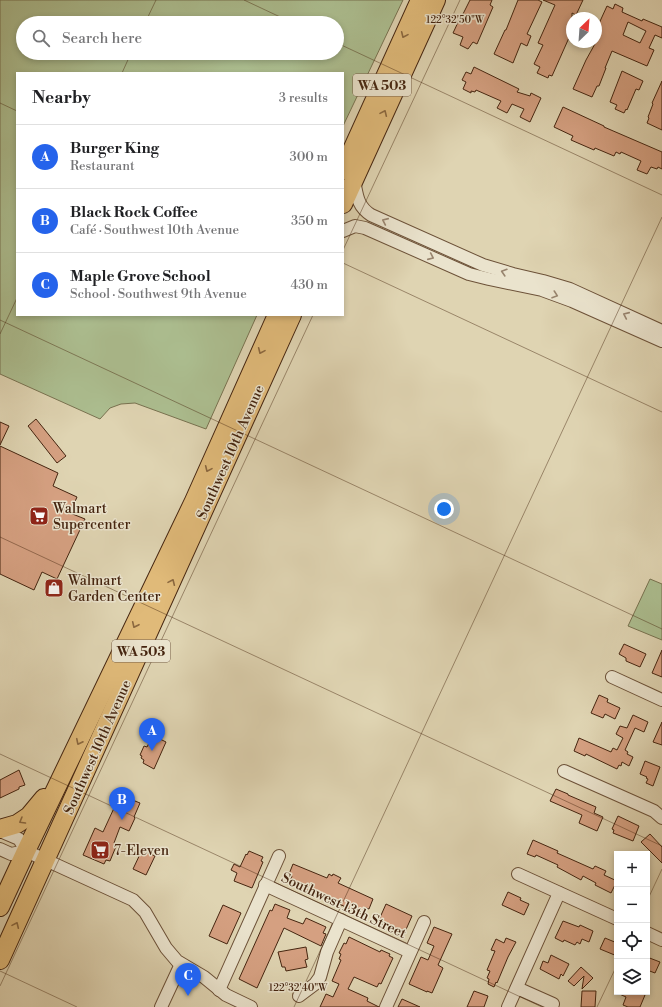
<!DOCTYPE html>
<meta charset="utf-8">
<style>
body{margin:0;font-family:"Libre Bodoni",serif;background:#f2f2f2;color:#202124}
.controls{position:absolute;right:12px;bottom:12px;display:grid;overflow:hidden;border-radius:0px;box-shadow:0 2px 6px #0003}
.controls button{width:36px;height:36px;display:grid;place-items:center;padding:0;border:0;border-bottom:1px solid #e0e0e0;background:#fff;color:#202124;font:20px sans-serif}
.compass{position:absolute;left:566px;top:12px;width:36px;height:36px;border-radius:50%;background:#fff;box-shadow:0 2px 6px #0003;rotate:25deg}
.you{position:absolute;left:444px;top:509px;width:14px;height:14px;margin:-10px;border:3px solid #fff;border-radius:50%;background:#1a73e8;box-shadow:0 0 0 6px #1a73e833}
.badge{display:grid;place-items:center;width:26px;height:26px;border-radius:50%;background:#2563eb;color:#fff;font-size:13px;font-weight:700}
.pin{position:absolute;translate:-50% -33px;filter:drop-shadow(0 1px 2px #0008)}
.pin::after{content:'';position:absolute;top:21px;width:14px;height:12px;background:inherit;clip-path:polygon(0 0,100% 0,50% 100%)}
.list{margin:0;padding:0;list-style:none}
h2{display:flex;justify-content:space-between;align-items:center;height:52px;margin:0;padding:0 16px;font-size:17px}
h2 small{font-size:13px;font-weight:400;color:#757577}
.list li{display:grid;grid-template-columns:26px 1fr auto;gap:12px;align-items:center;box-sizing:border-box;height:64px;padding:0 16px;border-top:1px solid #e0e0e0}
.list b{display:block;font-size:15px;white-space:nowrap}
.list p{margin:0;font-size:13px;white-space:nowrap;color:#757577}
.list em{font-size:13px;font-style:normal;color:#757577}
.icon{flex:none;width:22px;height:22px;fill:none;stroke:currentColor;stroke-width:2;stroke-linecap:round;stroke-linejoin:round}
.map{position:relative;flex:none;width:662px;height:1007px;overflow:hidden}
.search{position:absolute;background:#fff;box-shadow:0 2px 6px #0003;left:16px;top:16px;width:328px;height:44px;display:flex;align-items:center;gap:10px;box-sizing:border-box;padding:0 14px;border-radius:22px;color:#757577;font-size:15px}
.panel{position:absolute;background:#fff;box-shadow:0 2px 6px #0003;left:16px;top:72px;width:328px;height:244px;border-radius:0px}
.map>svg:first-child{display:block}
</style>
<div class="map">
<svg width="662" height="1007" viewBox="0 0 662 1007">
<rect width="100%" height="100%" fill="#dfd4b2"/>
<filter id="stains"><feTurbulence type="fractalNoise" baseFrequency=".005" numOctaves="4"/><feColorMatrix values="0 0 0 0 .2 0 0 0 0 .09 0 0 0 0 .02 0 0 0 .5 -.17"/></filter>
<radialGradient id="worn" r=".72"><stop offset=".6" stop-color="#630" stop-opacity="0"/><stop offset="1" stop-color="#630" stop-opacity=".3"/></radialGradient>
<!-- green -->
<g fill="#acbe90" stroke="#787250" fill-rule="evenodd">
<path d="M0,0H403L343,126V73H17V315H257L206,429L135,403L121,404L110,408L100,419L0,374ZM23,23H337V53H23Z"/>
<polygon points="650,579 662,584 662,640 628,626"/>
</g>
<!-- building -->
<g fill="#d5a081" stroke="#452510" fill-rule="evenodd">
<polygon points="470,0 492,0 490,5 493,7 477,44 473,42 468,49 460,45 463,37 453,33 461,16 462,16"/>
<polygon points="518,0 538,0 542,2 527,34 531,36 527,46 521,43 513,63 494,54 505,30 506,30"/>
<polygon points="543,0 583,0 576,15 572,13 572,31 552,76 549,75 548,78 537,73 540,67 534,64 543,45 538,43 555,5"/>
<path d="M615,4L623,8L622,12L642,21L643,19L662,27V38L655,35L649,48L654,50L647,66L612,51L605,68H606L599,86H597L592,97L573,89L586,60L596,42L599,32L596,30L607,6L613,9ZM628,22L646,31L640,43L623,35Z"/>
<polygon points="474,67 519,89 517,92 530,96 531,93 541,98 530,122 520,117 524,109 512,104 507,113 497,108 501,101 476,90 475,92 471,91 471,93 463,89 466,82 462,80 466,72 471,74"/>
<polygon points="622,71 643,81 639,90 636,89 627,110 626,109 624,113 615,109 617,105 610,102"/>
<polygon points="662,81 662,130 647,123 649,118 648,117 653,104 652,103"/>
<polygon points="563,107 604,126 604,127 662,152 662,169 658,167 657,169 651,167 647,174 637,170 641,161 621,152 620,154 616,152 614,156 595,148 594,150 571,140 573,136 554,127"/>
<polygon points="36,419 66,456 57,463 28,426"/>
<polygon points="0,422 9,426 0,445"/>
<polygon points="0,446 58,473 53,486 77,497 70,513 85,519 57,579 42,572 34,590 0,574"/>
<polygon points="624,644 646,654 640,667 626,661 626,658 619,654"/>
<polygon points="662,650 662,677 652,673"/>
<polygon points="599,695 608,699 607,702 620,708 615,719 605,714 603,718 591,713"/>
<polygon points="633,715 648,722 644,732 635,728 625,750 628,752 627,754 633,757 629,766 622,762 621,766 619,765 617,769 586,754 585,756 574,751 579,738 611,752 613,748 617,750 623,738 616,734 620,726 627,728"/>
<polygon points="662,722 662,745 653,742"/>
<polygon points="154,733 161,737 160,739 166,742 154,769 143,763 144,760 141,758 142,756 140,755 144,746 147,747"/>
<polygon points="645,761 660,767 653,786 646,783 648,779 646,778 647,777 640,774"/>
<polygon points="19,770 25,785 19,787 19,789 0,798 0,780"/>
<polygon points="556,789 568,794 568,795 596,807 594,813 603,817 597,831 579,823 582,815 550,801"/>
<polygon points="120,795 140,803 134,817 135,818 129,831 120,827 114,843 117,844 110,861 106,860 104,864 83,855 95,828 103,832"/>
<polygon points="618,816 639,826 633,841 613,833 614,830 612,829"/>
<polygon points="650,834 662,847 662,863 641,842"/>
<polygon points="533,840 558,851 557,853 593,869 595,866 606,871 604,875 617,881 611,893 595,885 596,883 583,876 581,880 557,867 558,865 536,855 535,857 527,854"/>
<polygon points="142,850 155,856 146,875 133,869"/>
<polygon points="249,851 263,857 261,861 263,862 252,888 234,881 237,873 231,870 234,864 240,867 246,854 247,855"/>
<polygon points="293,864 327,878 329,874 332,876 333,874 341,878 338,883 373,899 369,909 366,908 363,915 337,903 337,902 289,883 292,876 289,874"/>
<polygon points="508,892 521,898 520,900 529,904 524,915 502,905"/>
<polygon points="275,904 290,910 287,918 303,924 306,918 326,927 323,933 326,934 321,946 284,928 257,988 239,979 270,910 272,911"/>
<polygon points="386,904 412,916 404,934 378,922"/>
<polygon points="223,905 241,913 227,944 209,936"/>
<polygon points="563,921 579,927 580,925 593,931 589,942 582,939 580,944 577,942 575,945 564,940 563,942 555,938"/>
<polygon points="434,927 452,934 438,965 443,968 432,993 427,991 427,992 409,984 421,957 428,960 434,946 427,943"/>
<polygon points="349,937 380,952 381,950 390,954 389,956 393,958 381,984 379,983 377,987 354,977 348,989 368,998 367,1001 379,1007 320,1007 326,994 333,997 339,984 332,981 341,960 339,959 341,954 339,953 344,943 346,944"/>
<polygon points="506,938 516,942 508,957 497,983 496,982 494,987 488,984 489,979 487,978 490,971 487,970 495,951 491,950 496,939 504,943"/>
<polygon points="605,938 617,943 617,956 600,949"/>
<polygon points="306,947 308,959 305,960 307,967 286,971 285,967 282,967 278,952"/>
<polygon points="551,955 569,964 563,976 561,974 559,979 540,969 543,961 548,963"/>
<polygon points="647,957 660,962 655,973 647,970"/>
<polygon points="581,967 593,978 582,989 584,976 574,986 568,981"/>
<polygon points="474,991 488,996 484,1007 467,1007"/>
<polygon points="582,991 596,991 595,1007 581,1007"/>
<polygon points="615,992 636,992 645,995 640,1007 628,1007 623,1005 626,997"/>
<polygon points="402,999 420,1007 398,1007"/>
</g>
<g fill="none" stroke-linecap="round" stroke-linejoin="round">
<defs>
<g id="minor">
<path d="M354,180C357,195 357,206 371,215L483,265L513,274L543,281L570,289L662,331"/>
<polyline points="343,231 355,226 365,228 469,274 489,279 542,290 572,301 662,341"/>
<polyline points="612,677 662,700"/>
<polyline points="564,771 654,811 662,818"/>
<polyline points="0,831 19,839 26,851"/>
<polyline points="0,849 11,854 26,851 133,900 145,912 166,948 177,961 204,977 226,995 251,1007"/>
<polyline points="518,874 617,919"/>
<polyline points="265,885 410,952"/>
<polyline points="647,933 662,940"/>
<polyline points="517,988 553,1004"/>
<polyline points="219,990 279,856"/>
<polyline points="299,996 315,984 320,977 327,952 341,920"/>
<polyline points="161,1007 181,964"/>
<polyline points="386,1007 424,922"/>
<polyline points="508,1007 559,893"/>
</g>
<g id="highway">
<polyline points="343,170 420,0"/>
<polyline points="343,204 436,0"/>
<polyline points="0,829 17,824 29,816 44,798"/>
<polyline points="0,907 26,851 194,501 277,315"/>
<polyline points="0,960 292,315"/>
</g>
</defs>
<!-- minor casing -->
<use href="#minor" stroke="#6c5138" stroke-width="14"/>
<!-- highway casing -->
<use href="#highway" stroke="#452510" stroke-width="20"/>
<!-- minor -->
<use href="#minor" stroke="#eae3cd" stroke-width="12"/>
<!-- highway -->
<use href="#highway" stroke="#e0ba79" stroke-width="18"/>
</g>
<!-- one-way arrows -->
<defs><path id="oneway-chevron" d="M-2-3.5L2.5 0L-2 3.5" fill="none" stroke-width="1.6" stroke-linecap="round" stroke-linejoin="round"/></defs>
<g stroke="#8b683f">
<use href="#oneway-chevron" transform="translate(404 35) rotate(114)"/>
<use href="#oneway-chevron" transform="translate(384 113) rotate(-66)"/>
<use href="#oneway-chevron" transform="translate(261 351) rotate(114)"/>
<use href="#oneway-chevron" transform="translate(208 469) rotate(114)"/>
<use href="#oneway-chevron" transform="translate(172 582) rotate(-66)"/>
<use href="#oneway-chevron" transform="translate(135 625) rotate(115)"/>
<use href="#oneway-chevron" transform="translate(79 742) rotate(116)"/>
<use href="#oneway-chevron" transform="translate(22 821) rotate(150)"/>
<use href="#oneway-chevron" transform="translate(16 925) rotate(-66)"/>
</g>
<g stroke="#98846e">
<use href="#oneway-chevron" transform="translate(385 221) rotate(-156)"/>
<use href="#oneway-chevron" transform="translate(431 257) rotate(24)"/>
<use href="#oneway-chevron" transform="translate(504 272) rotate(-163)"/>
<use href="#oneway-chevron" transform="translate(555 295) rotate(19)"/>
<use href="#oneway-chevron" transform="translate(626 315) rotate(-156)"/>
</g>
<!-- ticks -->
<path fill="none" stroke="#452510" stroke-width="1" stroke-opacity="0.45" d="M244,0L293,23M145,23L156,0M337,43L662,195M122,73L131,53M0,103L17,111M343,250L460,0M343,263L662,412M0,320L662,629M0,334L17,298M0,537L662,846M0,754L542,1007M647,901L662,869M0,971L77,1007M0,986L313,315M294,1007L662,217M597,1007L617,965"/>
<!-- icons -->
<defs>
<symbol id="supermarket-square" viewBox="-11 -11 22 22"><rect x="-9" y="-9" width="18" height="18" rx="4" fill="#8f2418" stroke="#eae3cd"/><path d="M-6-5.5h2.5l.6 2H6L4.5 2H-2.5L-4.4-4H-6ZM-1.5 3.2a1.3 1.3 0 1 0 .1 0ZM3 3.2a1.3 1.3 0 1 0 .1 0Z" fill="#fff"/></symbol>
<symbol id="shop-square" viewBox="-11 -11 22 22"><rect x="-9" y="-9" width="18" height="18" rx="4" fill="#8f2418" stroke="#eae3cd"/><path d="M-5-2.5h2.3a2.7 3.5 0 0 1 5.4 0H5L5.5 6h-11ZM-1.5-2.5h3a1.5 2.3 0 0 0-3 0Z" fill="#fff"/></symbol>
</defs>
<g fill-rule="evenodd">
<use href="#supermarket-square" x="28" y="505" width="22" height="22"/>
<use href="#shop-square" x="43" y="577" width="22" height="22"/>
<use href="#supermarket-square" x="89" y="839" width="22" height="22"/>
</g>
<g text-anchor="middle" stroke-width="3" stroke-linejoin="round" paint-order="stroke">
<!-- shield labels -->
<g fill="#eae3cd" stroke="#765e49" stroke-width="1">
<rect x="353" y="74" width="58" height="22" rx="3"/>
<rect x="112" y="640" width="58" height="22" rx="3"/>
</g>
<g font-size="13" font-weight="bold" fill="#452510">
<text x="382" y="90">WA 503</text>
<text x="141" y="656">WA 503</text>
</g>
<!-- street labels -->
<g font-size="14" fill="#452510" stroke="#eae3cd">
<text transform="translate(230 452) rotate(-66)" y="5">Southwest 10th Avenue</text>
<text transform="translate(97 747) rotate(-66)" y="5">Southwest 10th Avenue</text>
<text transform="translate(344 905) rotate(25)" y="5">Southwest 13th Street</text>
</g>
<!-- poi labels -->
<g font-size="14" fill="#452510" stroke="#eae3cd" text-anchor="start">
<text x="53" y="513">Walmart<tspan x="53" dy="16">Supercenter</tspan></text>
<text x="68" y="585">Walmart<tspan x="68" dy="16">Garden Center</tspan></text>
<text x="114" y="855">7-Eleven</text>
</g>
</g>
<g font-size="10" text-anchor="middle" fill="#452510" stroke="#eae3cd" stroke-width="3" stroke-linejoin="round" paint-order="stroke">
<text x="455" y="23">122°32'50"W</text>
<text x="298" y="991">122°32'40"W</text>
</g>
<rect width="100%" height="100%" filter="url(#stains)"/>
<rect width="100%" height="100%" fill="url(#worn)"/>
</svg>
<div class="controls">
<button>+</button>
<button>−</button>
<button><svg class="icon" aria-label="locate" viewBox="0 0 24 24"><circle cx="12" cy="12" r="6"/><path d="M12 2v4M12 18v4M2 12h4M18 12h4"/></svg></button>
<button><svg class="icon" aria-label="layers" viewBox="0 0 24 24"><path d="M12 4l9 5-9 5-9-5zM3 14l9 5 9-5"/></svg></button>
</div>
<svg class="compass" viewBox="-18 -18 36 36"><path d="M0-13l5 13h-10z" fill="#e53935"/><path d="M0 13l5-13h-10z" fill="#757577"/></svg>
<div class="you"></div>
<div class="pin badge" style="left:152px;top:751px">A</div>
<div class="pin badge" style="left:122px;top:820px">B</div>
<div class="pin badge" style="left:188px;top:996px">C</div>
<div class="search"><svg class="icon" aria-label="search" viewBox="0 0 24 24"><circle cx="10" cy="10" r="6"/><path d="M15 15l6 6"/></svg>Search here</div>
<section class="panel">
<h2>Nearby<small>3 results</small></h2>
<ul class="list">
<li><span class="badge">A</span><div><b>Burger King</b><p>Restaurant</p></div><em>300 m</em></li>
<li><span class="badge">B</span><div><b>Black Rock Coffee</b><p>Café · Southwest 10th Avenue</p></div><em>350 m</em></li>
<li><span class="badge">C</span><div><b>Maple Grove School</b><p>School · Southwest 9th Avenue</p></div><em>430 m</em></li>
</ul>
</section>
</div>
